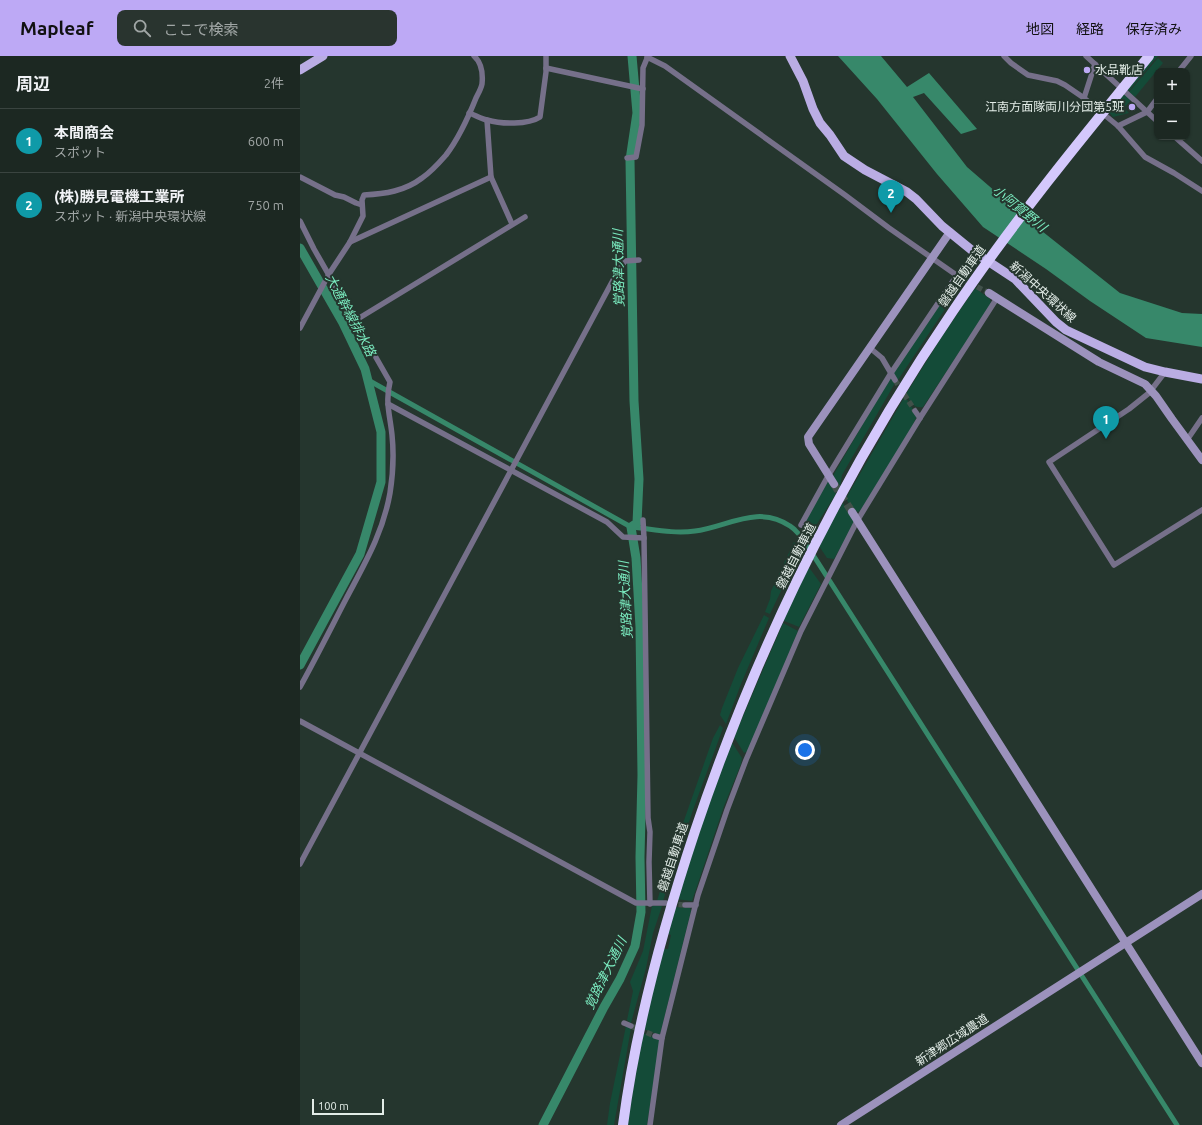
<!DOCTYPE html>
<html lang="ja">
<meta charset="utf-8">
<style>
body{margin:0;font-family:Ubuntu,"Noto Sans JP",sans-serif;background:#29342f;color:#f1f3f6}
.controls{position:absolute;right:12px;top:12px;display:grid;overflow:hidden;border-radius:8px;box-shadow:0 1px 3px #0004}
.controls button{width:36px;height:36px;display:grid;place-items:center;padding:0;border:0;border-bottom:1px solid #3a4440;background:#1c2822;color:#f1f3f6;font:20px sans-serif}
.scale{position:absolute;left:12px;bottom:10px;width:72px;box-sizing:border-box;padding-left:4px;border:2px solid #e2ece7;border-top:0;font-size:11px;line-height:14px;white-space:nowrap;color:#e2ece7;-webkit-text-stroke:3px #25362e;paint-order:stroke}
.you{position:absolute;left:505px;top:694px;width:14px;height:14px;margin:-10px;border:3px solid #fff;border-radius:50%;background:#1a73e8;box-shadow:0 0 0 6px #1a73e833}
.badge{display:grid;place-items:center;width:26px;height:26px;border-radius:50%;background:#bda9f5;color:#fff;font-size:13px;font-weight:700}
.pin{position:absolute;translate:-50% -33px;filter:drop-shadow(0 1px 2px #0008)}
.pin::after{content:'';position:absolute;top:21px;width:14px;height:12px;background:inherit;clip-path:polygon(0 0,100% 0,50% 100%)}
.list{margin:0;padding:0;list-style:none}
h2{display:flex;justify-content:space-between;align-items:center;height:52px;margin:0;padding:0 16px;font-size:17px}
h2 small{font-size:13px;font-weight:400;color:#a0a6a5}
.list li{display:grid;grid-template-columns:26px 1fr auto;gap:12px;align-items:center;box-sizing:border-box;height:64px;padding:0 16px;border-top:1px solid #3a4440}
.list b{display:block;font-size:15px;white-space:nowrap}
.list p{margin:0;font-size:13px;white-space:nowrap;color:#a0a6a5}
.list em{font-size:13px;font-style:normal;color:#a0a6a5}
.icon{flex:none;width:22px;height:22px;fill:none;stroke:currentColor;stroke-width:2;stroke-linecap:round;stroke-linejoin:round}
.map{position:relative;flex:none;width:902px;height:1069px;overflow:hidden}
header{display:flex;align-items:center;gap:24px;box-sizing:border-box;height:56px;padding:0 20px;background:#bda9f5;color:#111}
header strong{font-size:19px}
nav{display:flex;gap:22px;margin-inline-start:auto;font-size:14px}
.search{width:280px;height:36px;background:#29342f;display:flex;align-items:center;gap:10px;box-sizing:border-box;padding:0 14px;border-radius:8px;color:#a0a6a5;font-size:15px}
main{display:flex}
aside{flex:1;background:#1c2822}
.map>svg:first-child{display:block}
</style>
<header>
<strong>Mapleaf</strong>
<div class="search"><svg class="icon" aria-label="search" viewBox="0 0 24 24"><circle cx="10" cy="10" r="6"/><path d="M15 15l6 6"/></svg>ここで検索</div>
<nav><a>地図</a><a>経路</a><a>保存済み</a></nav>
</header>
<main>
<aside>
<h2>周辺<small>2件</small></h2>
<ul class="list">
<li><span class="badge" style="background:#0f9aa8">1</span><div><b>本間商会</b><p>スポット</p></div><em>600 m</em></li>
<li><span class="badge" style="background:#0f9aa8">2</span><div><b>(株)勝見電機工業所</b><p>スポット · 新潟中央環状線</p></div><em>750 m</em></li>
</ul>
</aside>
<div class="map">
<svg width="902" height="1069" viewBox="0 0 902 1069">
<rect width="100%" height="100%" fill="#25362e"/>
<!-- green -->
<g fill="#144b38">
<polygon points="853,0 858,0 828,36 826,34"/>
<polygon points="858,2 863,7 835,41 829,36"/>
<polygon points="824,37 831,44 824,52 829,57 813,61 808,55"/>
<polygon points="658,222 663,226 598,324 592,316"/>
<path d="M675,232L690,243L691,248L623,351C613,353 610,345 606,338L641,282Z"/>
<polygon points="591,319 595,327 542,419 540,431 533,421 534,418"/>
<path d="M605,340L617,360L609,377L561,454L558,456C552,454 549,448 546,442Z"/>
<polygon points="528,425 536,438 511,477 502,469"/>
<polygon points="543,447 555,466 534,503 527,502 519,490 522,481"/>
<polygon points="494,486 500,495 470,558 465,556 470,543 471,535"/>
<polygon points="508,510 521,528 499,571 482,564"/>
<polygon points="464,559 469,562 441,628 426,668 420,659 422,652 438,612"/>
<polygon points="483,567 498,575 448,695 444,697 434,681"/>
<polygon points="420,669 423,672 393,754 363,845 357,845 371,799 375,790 413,682"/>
<polygon points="431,685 442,702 441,708 424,750 392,845 375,843"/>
<polygon points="352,850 362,850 353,877 346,912 331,967 327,964 333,935 330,926 343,895"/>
<polygon points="374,851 390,852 391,855 360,979 343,973 361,893 368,893 371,879 366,877"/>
<polygon points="326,970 331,972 314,1069 307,1069 310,1047"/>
<polygon points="343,977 360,984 347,1069 327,1069"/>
</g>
<!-- water -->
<polygon fill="#37886a" points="538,0 581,0 607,31 629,17 677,73 661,78 624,37 613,41 667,111 733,168 820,237 882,257 902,258 902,291 846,282 790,245 746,213 683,171 637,118 577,43"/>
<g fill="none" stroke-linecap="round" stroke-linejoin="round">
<!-- canal -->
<path stroke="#37886a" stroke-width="5" d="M68,324L331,471C352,473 373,478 395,475C427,471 458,448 490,470C494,472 497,477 501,480L877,1069"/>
<!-- river -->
<g stroke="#37886a" stroke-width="9">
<polyline points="0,192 43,267 65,313 81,376 81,426 60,498 0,609"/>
<polyline points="243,1069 304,951 320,923 335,890 341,856 340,801 342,719 340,571 336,502 331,471 337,467 339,423 334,345 330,104 337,57 332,0"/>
</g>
<!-- street-tunnel -->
<g stroke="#41514a" stroke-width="5.5" stroke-dasharray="5.5 3" stroke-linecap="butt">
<polyline points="662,223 689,237"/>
<polyline points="595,324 615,355"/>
<polyline points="370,848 385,849"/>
<polyline points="331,970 355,980"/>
</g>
<!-- secondary-tunnel -->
<polyline stroke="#41514a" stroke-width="8" stroke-dasharray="8 4" stroke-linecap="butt" points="534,428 552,456"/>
<!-- street -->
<g stroke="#76708a" stroke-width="5.5">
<polyline points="704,0 711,7 728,19 757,25 765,29 784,42 818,70 845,101 874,117 902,135"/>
<polyline points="786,0 857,65"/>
<polyline points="347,1 365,10 545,139 589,172 662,223"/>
<polyline points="246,12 343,33"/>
<polyline points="879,15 891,0"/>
<polyline points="784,42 795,8"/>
<path d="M169,57C175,59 181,63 187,64C201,68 228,69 240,61L246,16V0"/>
<polyline points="187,64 191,121 212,168"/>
<polyline points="818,70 847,56 857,43"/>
<polyline points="875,81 902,105"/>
<polyline points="327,102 336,101 342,69 343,12 348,0"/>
<polyline points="0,121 35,139 44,141 56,147 62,149"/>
<path d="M0,165L14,193L90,326C85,346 90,359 92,379C94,398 93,418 90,437C83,477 65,507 46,543C31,572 16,602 0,631"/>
<polyline points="50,186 191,121"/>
<polyline points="56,264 225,161"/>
<path d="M0,272L29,218L50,186L63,160L62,144L64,139C85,138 105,135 122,122C131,116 139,107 146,99C159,82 168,62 176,42C178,38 181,33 182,28C183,18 182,7 174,0"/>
<polyline points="570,292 582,302 595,324"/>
<polyline points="865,316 849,337 829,353 749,406 814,509 902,454"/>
<polyline points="88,348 307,466 323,481 344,482"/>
<polyline points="615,355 620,362"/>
<polyline points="887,384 902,362"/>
<polyline points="343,464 344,482 348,762 350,776 349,806 350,848"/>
<polyline points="501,469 528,420 591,317 657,219"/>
<polyline points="0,665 336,847 366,847"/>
<polyline points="0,808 319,213 325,205 339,204"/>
<polyline points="385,849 396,849"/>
<polyline points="324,967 331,970"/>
<polyline points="355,980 362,982"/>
<polyline points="350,1069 362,982 398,839 427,754 446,704 501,575 557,465 620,362 697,242"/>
</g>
<!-- secondary -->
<g stroke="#9c92bd" stroke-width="8">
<polyline points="689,237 799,306 845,328 856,340 872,363 902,404"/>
<polyline points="534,428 509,388 508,381 650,176"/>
<polyline points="552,456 902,1007"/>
<polyline points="541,1069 902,838"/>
</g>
<!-- primary -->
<g stroke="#baade4" stroke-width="9">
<polyline points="490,0 503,25 513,53 520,67 530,79 544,100 565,114 607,136 616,143 642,170 674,196 715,223 756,266 766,274 845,311 865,316 902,323"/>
<polyline points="0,14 23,0"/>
</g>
<!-- highway -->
<path stroke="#d4c8fc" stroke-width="10" d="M323,1069C336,969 363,871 395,775C457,591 544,415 653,255C713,166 781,83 849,0"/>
</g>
<!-- markers -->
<g fill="#bda9f5" stroke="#25362e" stroke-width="1.5">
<circle cx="787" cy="14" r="4"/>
<circle cx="832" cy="51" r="4"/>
</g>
<g text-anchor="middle" stroke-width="4" stroke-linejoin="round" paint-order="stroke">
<!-- poi labels -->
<g font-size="12" fill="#e2ece7" stroke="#25362e" text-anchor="start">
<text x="795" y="18">水品靴店</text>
<text x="824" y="55" text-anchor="end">江南方面隊両川分団第5班</text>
</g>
<!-- street labels -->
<g font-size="12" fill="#e2ece7" stroke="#25362e">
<text transform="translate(662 220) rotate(-55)" y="4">磐越自動車道</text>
<text transform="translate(743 236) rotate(42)" y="4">新潟中央環状線</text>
<text transform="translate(496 500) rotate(-63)" y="4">磐越自動車道</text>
<text transform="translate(373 801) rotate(-72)" y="4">磐越自動車道</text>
<text transform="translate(652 984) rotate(-33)" y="4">新津郷広域農道</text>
</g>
<!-- water labels -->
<g font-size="13" font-style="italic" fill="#7becc0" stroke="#25362e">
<text transform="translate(720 152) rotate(39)" y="5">小阿賀野川</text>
<text transform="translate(318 212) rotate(-91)" y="5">覚路津大通川</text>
<text transform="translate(51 259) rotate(62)" y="5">大通幹線排水路</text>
<text transform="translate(325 544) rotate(-93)" y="5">覚路津大通川</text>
<text transform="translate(305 917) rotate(-64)" y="5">覚路津大通川</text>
</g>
</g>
</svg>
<div class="controls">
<button>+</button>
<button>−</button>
</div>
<div class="scale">100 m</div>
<div class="you"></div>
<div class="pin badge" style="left:806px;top:383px;background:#0f9aa8">1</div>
<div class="pin badge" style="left:591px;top:157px;background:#0f9aa8">2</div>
</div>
</main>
